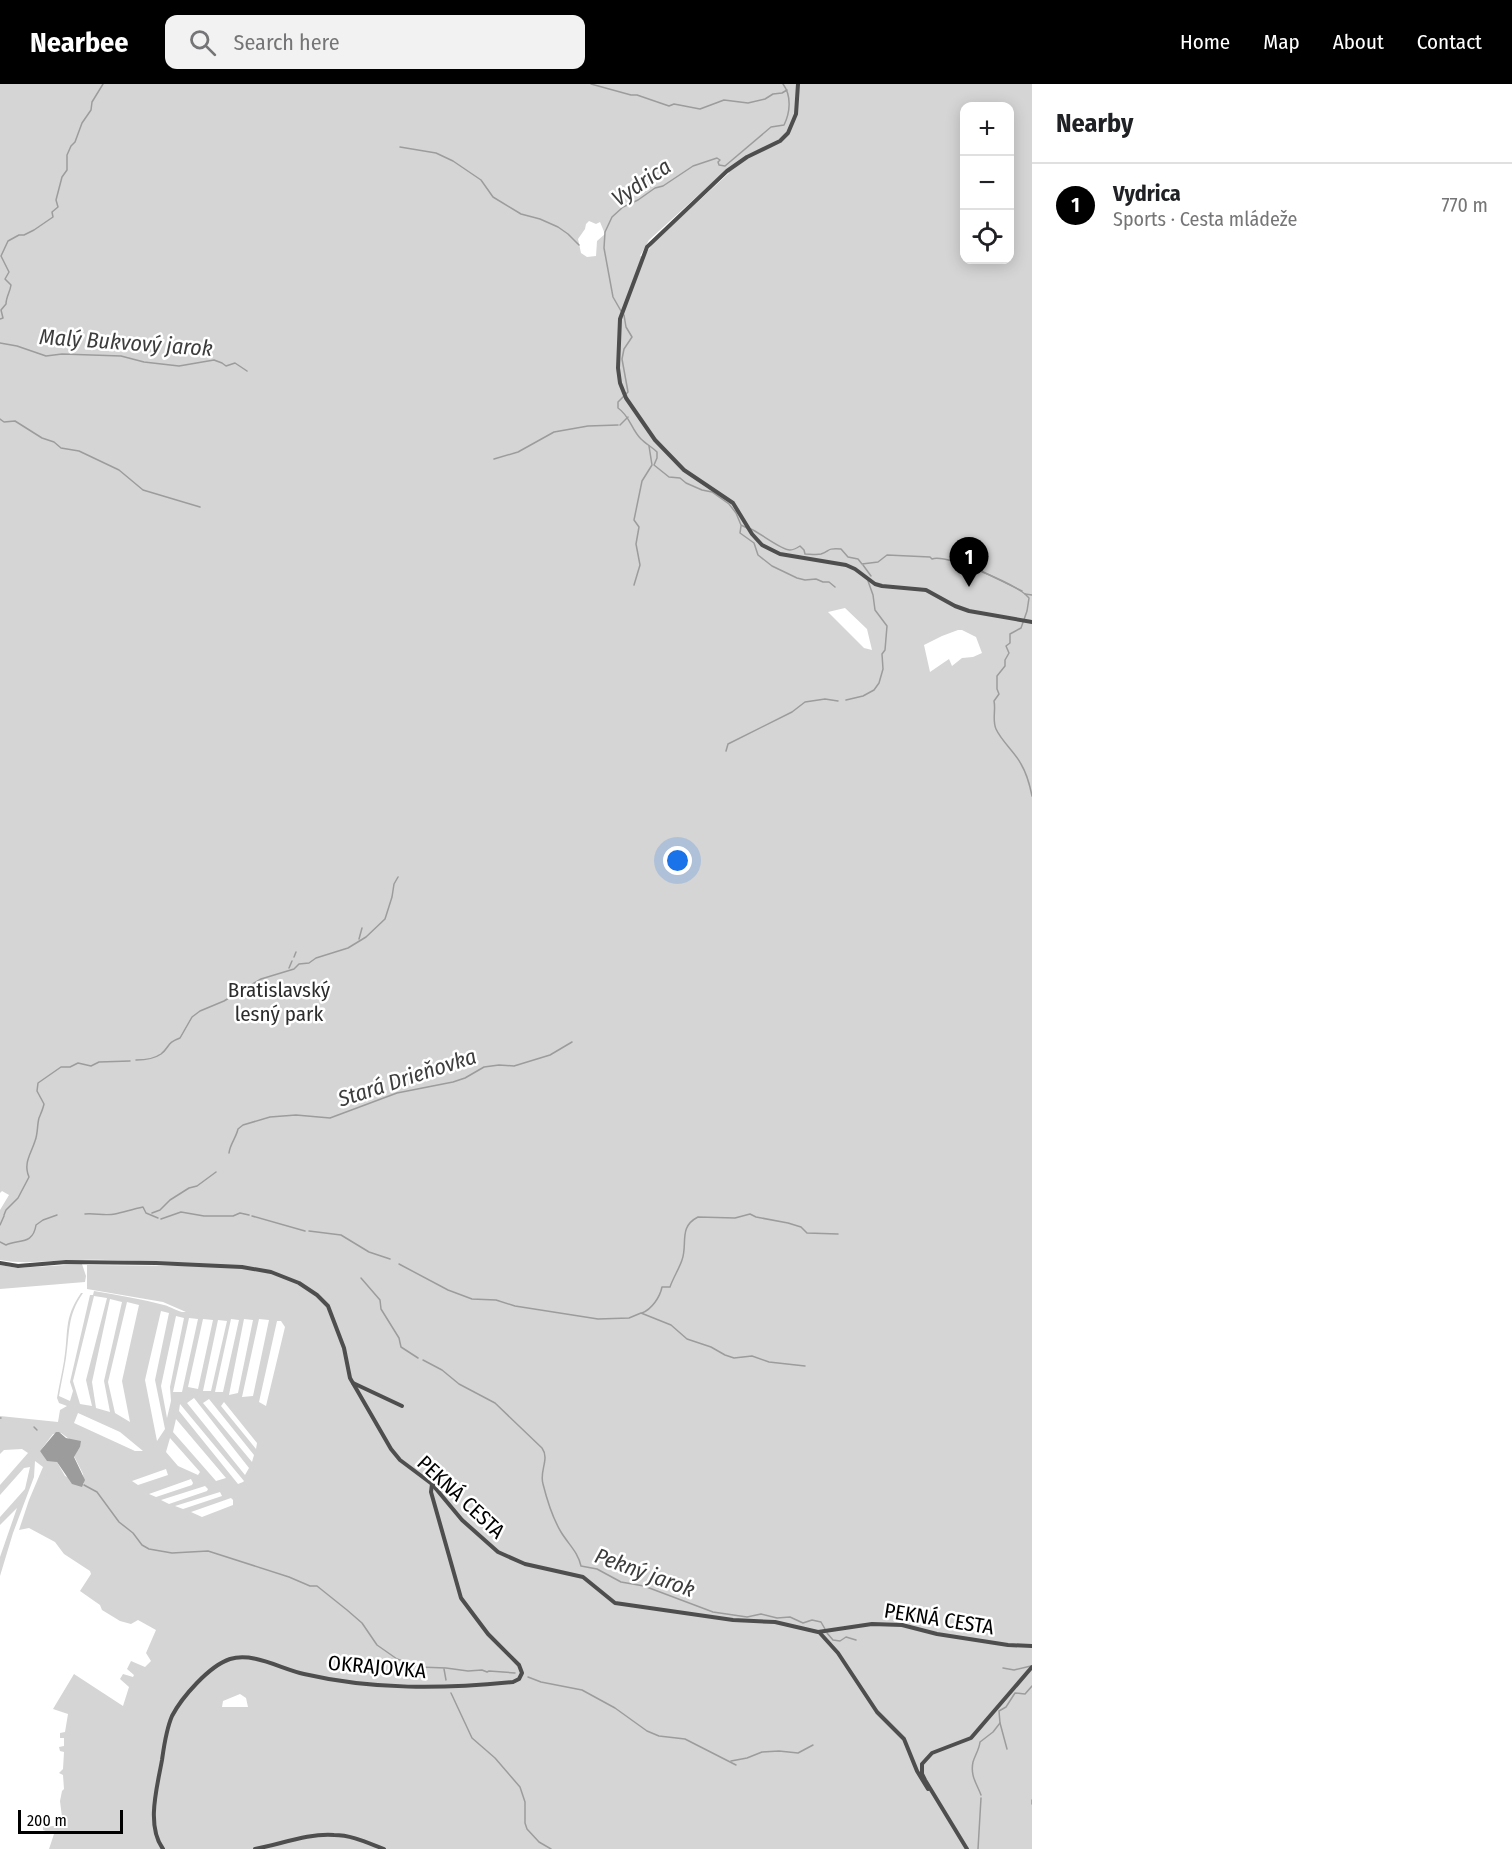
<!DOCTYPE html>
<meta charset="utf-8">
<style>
body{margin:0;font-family:"Fira Sans Condensed",sans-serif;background:#f2f2f2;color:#202124}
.controls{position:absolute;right:18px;top:18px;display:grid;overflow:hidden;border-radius:12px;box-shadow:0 3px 15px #0003}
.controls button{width:54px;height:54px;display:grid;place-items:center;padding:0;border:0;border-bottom:2px solid #e0e0e0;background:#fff;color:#202124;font:30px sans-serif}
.scale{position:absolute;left:18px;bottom:15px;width:105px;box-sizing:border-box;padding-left:6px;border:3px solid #000;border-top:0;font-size:16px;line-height:21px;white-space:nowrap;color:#000;-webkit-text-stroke:4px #fff;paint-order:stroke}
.you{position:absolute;left:678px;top:777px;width:21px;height:21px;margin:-15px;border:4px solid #fff;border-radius:50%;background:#1a73e8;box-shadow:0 0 0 9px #1a73e833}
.badge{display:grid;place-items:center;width:39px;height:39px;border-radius:50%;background:#000;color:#fff;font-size:20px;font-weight:700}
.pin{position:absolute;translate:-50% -50px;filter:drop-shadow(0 2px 3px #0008)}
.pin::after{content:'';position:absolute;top:32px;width:21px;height:18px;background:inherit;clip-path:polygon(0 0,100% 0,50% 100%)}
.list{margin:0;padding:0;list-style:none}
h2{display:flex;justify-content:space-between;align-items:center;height:78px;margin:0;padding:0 24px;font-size:26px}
h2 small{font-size:20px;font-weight:400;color:#757577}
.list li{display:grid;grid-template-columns:39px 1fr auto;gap:18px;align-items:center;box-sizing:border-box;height:84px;padding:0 24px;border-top:2px solid #e0e0e0}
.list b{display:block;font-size:22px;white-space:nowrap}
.list p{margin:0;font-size:20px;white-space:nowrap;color:#757577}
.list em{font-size:20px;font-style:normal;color:#757577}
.icon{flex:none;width:33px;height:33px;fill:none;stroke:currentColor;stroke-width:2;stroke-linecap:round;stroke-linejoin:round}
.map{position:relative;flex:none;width:1032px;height:1765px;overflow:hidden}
header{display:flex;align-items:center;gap:36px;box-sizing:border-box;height:84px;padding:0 30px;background:#000;color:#fff}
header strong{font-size:28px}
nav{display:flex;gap:33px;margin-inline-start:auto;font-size:21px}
.search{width:420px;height:54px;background:#f2f2f2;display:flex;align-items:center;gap:15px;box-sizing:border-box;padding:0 21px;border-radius:12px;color:#757577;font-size:22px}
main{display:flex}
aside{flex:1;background:#fff}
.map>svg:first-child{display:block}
</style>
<header>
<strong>Nearbee</strong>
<div class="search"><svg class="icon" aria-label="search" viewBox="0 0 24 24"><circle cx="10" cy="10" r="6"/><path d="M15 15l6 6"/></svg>Search here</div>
<nav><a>Home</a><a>Map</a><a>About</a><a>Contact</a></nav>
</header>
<main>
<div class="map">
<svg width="1032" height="1765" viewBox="0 0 1032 1765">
<rect width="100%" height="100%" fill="#fff"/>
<!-- green -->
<g fill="#d5d5d5" fill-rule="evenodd">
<path d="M0,0H1032V1765H49L54,1750L43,1746V1743L63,1741L60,1717L62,1707L64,1705L63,1691L59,1689L63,1685L64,1668L60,1667L59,1663L64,1662V1654H60V1649L65,1648L68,1630L53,1625L74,1590L123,1622L129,1603L120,1595L123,1590L133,1593L134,1591L127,1585L131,1577L145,1583L151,1577L146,1569L156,1546L138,1536L131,1540L120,1537L102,1526L100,1521L80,1507L91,1490L90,1487L64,1470L55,1458L29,1444L19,1446L29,1416L43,1383L35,1377L34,1393L13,1449L0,1492V1473L17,1424L0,1441V1433L25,1405L30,1383L24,1384L0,1411V1401L28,1369L22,1365L4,1366L0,1370V1332L58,1338L60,1326L67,1322L59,1319L57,1314C59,1302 62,1289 64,1277C69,1248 63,1235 81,1209H83C67,1232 70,1248 66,1274C64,1287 61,1299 59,1312L70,1317L73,1307L70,1298L90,1211H93L94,1207C117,1211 141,1215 164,1221C172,1223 179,1229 186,1228L163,1218L87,1205V1181L194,1182C156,1177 117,1175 79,1176C52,1176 26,1181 0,1176V1126L9,1111L2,1107L0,1109ZM964,22H1010V176H964ZM726,86L729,89L653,159L644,173L640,172L649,156ZM589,137L596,140L600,138L605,150L597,157L596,172L587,173L581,169L578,155L585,145L586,140ZM845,524L867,545L872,566L864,564L828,528ZM958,546H962L976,553L982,569L973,573L962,574L952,582L949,575L930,588L924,561L942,552ZM94,1212L107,1214L86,1296L92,1322L80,1320L73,1297ZM110,1215L122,1218L104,1297L110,1328L96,1324L92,1298ZM127,1218L139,1221L122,1297L130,1338L115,1329L108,1298ZM161,1227L169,1229L155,1296L165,1345L157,1357L145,1296ZM176,1232L184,1234L170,1303L171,1317L167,1334L161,1302ZM189,1234L198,1235L182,1308H173ZM203,1235L213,1236L198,1305L188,1303ZM231,1235L239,1236L223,1308H215ZM244,1235L253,1236L238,1309L229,1311ZM259,1235L269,1236L253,1312L242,1313ZM218,1236L227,1237L211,1307H203ZM277,1237H281L285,1243L266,1322L259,1318ZM194,1314L249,1384L245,1391L187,1319ZM209,1315L254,1371L252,1378L203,1319ZM224,1318L257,1359L256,1365L221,1322ZM180,1320L244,1397L243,1398L238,1400L179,1327ZM78,1329L120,1348L143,1367H135L74,1339ZM176,1335L226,1394L216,1397L173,1348ZM61,1349L80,1363L74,1372L83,1390L84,1400L65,1392L57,1378L40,1367L53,1350ZM170,1354L200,1388L198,1391L178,1382L166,1368ZM166,1385L168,1391L138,1401L132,1397ZM191,1395L193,1399L192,1401L156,1413L149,1410ZM205,1402L208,1405L207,1407L169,1420L161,1416ZM220,1408L222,1412L183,1425L175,1422ZM231,1414L233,1416V1421L202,1433L191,1428ZM240,1610L246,1614L248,1623H222L223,1617Z"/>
<polygon points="82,1180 86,1192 85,1198 0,1205 0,1181 17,1184"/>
</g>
<!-- water -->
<polygon fill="#9c9c9c" points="56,1348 59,1348 66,1354 81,1357 80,1363 74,1373 85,1396 82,1403 72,1400 57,1378 47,1377 40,1367"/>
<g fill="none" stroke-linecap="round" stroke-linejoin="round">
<!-- stream -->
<g stroke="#9c9c9c" stroke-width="1.5">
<polyline points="591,0 631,11 637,11 669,22 674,20 700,25 724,16 748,19 765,15 773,10 782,9 787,6"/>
<polyline points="400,63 436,69 453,77 481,96 493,113 521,130 540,135 558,143 568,150 579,161"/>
<path d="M621,227L613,213L604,164L605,148L612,133L623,123L638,116L655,104L663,102L693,82L717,74L720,76L718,78L719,81L725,82L771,43L784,41C790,29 792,12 783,0"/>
<path d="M624,231L626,243L632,253L624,265L622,275L628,308L618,318V324C630,332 631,345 641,355C646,360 652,363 657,368V374L654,381L669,393L680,394L686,399L702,406L712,408L729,420L736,429L741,441L747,444"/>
<path d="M0,235L3,234L1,226L6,220C6,213 10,208 11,201L5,195L9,188L1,172L8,157L19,151H24L34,146L53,133L52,128L58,123L56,116L62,93L67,86V71L71,62L75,58L82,39L91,26L92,18L103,0"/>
<polyline points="0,259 17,262 46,272 62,270 121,272 144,278 179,282 214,276 222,279 226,282 235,279 247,287"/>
<polyline points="0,335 4,338 15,337 42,354 54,358 61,364 79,367 119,386 143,406 200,423"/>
<polyline points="620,341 628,333"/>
<polyline points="494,375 518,368 554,348 588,342 618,341"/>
<polyline points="741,442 740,449 754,459 758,471 772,482 797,494 805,496 816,495 823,498 829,498 835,503"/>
<path d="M751,445C760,449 783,467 790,466C794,466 797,464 800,462L804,466L805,470C809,470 817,471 821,470C831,467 825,464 841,465L848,473L858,475L862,480L878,478L887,471L930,473L932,475C947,470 1011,499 1025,510L1032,511"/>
<polyline points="965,479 1022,507"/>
<polyline points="863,481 871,492"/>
<polyline points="634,501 640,481 636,460 639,443 634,436 642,397 652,381 649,362"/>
<path d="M1025,510L1029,514L1027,527L1021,544L1010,550V559L1006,562L1009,569L1005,576V582L997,592V605L999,610L994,617C996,626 992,636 996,645C1002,658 1015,668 1021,680C1027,690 1030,702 1032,712"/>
<polyline points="846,616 863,612 874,606 879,599 883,585 882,570 885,566 887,542 875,526 873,511 868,497"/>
<polyline points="726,667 728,660 792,628 805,618 825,615 838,617"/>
<polyline points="359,855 362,844"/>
<polyline points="294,873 296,868"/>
<polyline points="289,884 292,877"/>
<path d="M136,976C144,976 154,975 161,970C170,963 166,959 180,954L192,933L200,927L224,917L261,895L294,885L299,880L309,879L316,874L348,864L366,853L385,835L392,813L394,800L398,793"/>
<path d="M229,1069C230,1060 236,1054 238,1045L243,1041L270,1033L296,1031L330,1034L397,1009L453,998L465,994L484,983L499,981L514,982L550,971L572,958"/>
<polyline points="152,1129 160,1126 170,1116 189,1104 197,1102 216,1088"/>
<path d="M85,1130C95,1129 105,1132 115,1130C124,1128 133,1125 143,1123L146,1129L158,1134"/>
<path d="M4,1131L6,1126L18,1114L29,1093C23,1079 31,1070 35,1057C38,1050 37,1041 39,1034C41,1029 43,1025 44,1020L37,1007L38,999L61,983H70L78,979L91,982L99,978L130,977"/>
<polyline points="252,1132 305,1147"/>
<polyline points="161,1135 181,1128 204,1132 233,1132 240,1129 249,1131"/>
<polyline points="0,1141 4,1132"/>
<polyline points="309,1147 341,1151 369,1168 390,1175"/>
<path d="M0,1158L6,1161C19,1155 33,1161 36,1141L43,1136L57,1131"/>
<polyline points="399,1180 448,1206 472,1215 496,1216 515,1222 598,1235 629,1234 641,1229 671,1241 687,1255 711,1263 725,1271 734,1274 752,1272 769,1278 805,1282"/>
<polyline points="361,1194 380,1216 381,1225 399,1254 401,1263 418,1274"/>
<path d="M642,1229C652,1225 660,1213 662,1203H670C673,1194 679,1185 682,1176C688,1160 678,1143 698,1133L735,1134L750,1130L756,1133L788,1139L801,1143L807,1149L838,1150"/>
<path d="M423,1276L442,1286L459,1300L495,1319L542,1364C550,1375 539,1387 543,1400C547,1416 552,1433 561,1448C569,1461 578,1468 581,1482L597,1485L621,1498L644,1502L713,1528L747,1533L761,1530L777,1534L790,1533L803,1539L812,1536L821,1538L825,1545"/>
<polyline points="0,1334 1,1334"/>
<polyline points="34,1343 37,1346"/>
<polyline points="84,1401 97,1408 119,1438 133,1449 142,1461 149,1465 172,1469 208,1467 289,1493 310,1502 317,1502 347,1526 362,1539 377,1561 397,1575 419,1583 446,1584 468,1587 482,1586 487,1588 489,1587 515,1589"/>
<polyline points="827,1549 833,1556 840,1557 846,1553 856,1556"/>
<polyline points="1003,1584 1014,1586 1031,1582"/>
<polyline points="444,1585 446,1596"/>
<polyline points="528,1593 541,1598 582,1606 615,1624 647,1647 659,1652 685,1655 736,1681"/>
<polyline points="451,1609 472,1654 495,1674 520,1703 525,1718 525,1739 527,1745 539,1758 551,1765"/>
<polyline points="1000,1639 1007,1665"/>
<polyline points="731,1677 747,1674 762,1668 779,1667 798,1669 813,1661"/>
<path d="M981,1711C977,1700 970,1692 973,1678C975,1671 979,1666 980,1658L993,1648L1000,1639L999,1627L1006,1623L1015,1609L1025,1610L1032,1602"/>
<polyline points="1032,1716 1032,1720"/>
<polyline points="978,1765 981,1714"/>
</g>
<!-- minor -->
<g stroke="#4e4e4e" stroke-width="4">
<polyline points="798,0 796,30 788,49 780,57 747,73 727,87 647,163 620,235 618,284 620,299 626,314 655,356 684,386 733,419 752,450 762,461 780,470 846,481 855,485 875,500 882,502 926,506 955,522 969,527 1032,538"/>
<polyline points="0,1179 18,1182 66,1178 156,1179 242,1183 271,1188 299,1199 317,1211 328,1222 344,1264 350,1294 391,1365 400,1376 432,1400 462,1436 498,1468 525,1480 583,1493 615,1519 733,1536 775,1538 818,1548 872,1540 902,1541 937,1550 1008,1561 1032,1562"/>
<polyline points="353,1299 402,1322"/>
<polyline points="819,1548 838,1569 877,1628 904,1655 917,1687 928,1705"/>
<path d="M163,1765C146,1741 157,1704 162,1676C164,1662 166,1646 172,1632C182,1613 209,1582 230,1575C254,1568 281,1585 304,1590C373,1606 443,1605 513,1598L519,1595L522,1589L519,1581L488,1550L461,1514L431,1408L432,1400"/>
<path d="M255,1765C281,1760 309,1749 334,1751C352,1751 368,1759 384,1765"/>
<polyline points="967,1765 925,1696 922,1690 922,1680 932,1669 971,1654 1032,1583"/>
</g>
</g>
<g text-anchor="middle" stroke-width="5" stroke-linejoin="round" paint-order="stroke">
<!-- park labels -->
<g font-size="21" fill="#2c2c2c" stroke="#fff">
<text x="279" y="913">Bratislavský<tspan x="279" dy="24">lesný park</tspan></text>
</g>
<!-- street labels -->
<g font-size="21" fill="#000" stroke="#fff">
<text transform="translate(461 1413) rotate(43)" y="7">PEKNÁ CESTA</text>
<text transform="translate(939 1535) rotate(9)" y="7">PEKNÁ CESTA</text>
<text transform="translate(377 1583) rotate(5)" y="7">OKRAJOVKA</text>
</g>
<!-- water labels -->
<g font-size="22" font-style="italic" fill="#3d3d3d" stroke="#fff">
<text transform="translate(641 98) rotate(-34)" y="8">Vydrica</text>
<text transform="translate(126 258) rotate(4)" y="8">Malý Bukvový jarok</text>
<text transform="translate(407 993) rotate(-18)" y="8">Stará Drieňovka</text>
<text transform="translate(645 1488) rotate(20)" y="8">Pekný jarok</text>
</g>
</g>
</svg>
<div class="controls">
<button>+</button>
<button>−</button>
<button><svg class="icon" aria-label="locate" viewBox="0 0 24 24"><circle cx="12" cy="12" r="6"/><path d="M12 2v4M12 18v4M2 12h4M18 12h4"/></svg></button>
</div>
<div class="scale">200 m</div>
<div class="you"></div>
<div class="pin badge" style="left:969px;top:503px">1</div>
</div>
<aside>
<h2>Nearby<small></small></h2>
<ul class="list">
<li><span class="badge">1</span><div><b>Vydrica</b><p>Sports · Cesta mládeže</p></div><em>770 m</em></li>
</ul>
</aside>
</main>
